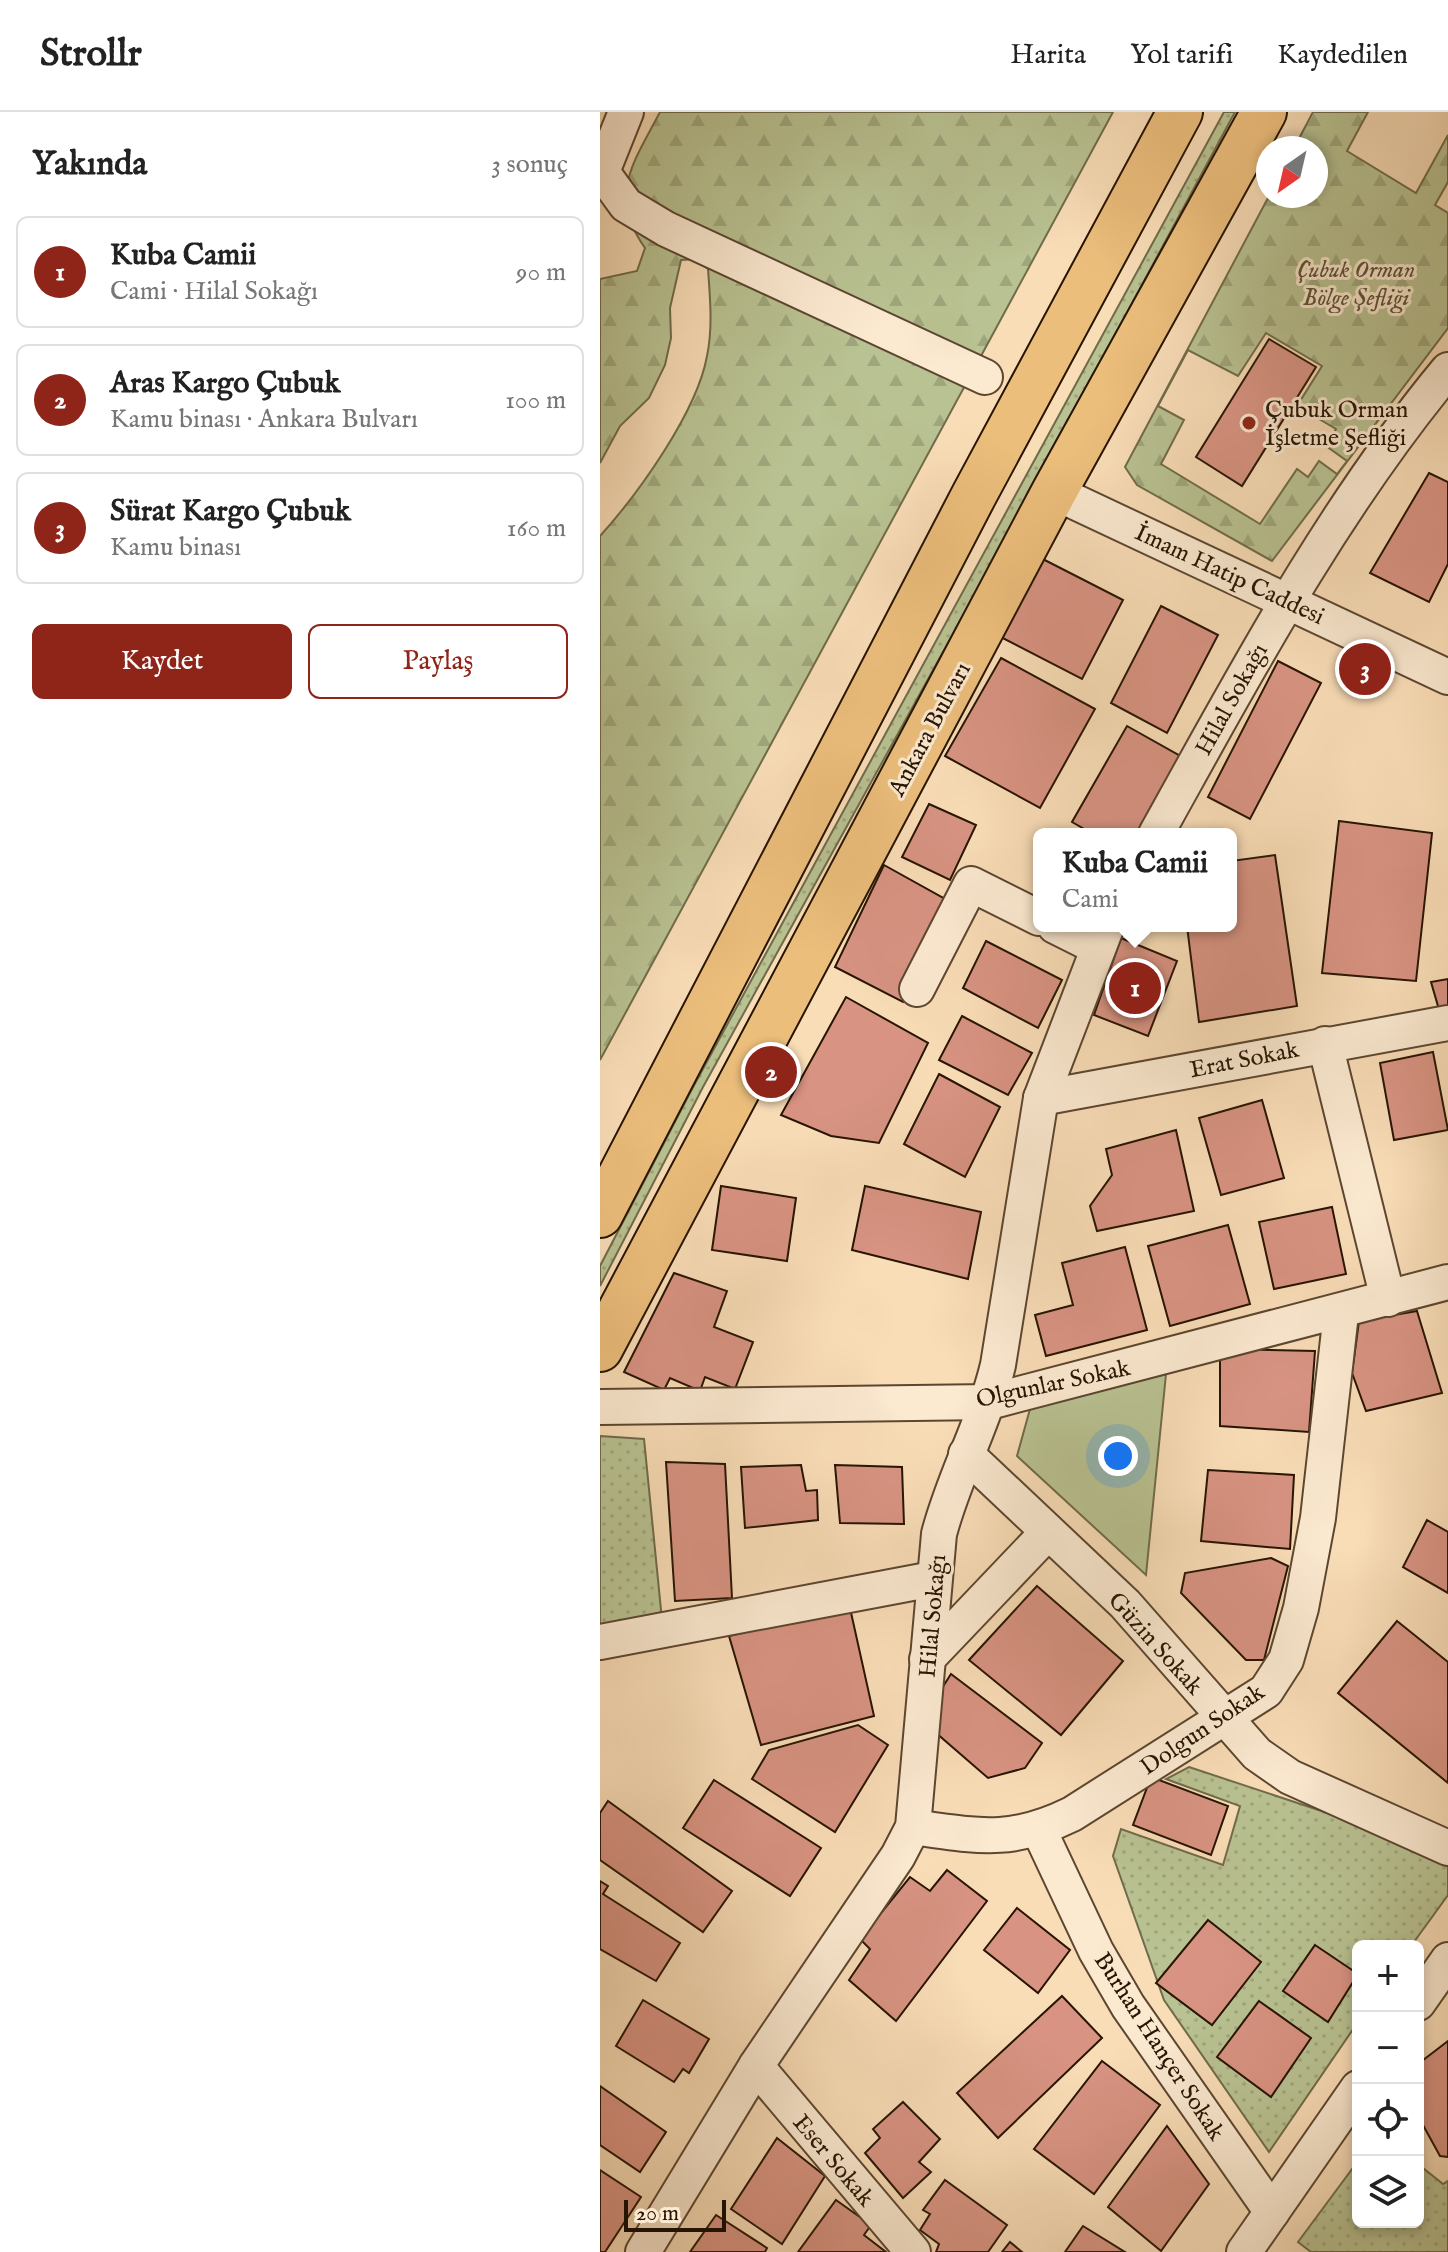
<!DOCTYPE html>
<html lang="tr">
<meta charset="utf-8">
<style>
body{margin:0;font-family:"IM FELL English",serif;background:#f6f6f6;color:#222}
.controls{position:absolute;right:24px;bottom:24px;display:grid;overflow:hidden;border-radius:12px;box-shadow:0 4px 12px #0003}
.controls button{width:72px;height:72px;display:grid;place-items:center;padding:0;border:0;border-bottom:2px solid #e0e0e0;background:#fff;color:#222;font:40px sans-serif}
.compass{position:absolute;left:656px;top:24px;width:72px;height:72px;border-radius:50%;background:#fff;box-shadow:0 4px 12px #0003;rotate:214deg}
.scale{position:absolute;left:24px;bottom:20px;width:102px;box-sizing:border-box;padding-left:8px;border:4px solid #271403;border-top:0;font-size:22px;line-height:28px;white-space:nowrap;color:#271403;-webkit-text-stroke:6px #fbe9d0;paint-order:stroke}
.you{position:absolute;left:518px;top:1344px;width:28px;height:28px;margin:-20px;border:6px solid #fff;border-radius:50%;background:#1a73e8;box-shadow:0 0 0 12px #1a73e833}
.badge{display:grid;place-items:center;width:52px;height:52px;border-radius:50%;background:#8f2418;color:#fff;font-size:26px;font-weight:700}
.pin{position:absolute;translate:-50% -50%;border:4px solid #fff;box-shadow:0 2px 8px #0006}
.popup{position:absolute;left:433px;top:716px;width:204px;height:104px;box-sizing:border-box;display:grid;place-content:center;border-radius:12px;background:#fff;filter:drop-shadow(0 2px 6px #0005);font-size:26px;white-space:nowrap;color:#767676}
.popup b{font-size:30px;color:#222}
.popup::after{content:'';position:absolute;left:50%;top:100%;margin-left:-16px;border:16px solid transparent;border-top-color:#fff}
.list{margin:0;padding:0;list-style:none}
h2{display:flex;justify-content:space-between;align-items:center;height:104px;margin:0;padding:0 32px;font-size:34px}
h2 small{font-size:26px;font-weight:400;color:#767676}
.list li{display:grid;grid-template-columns:52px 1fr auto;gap:24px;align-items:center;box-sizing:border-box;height:112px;margin:0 16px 16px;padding:0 16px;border:2px solid #e0e0e0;border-radius:12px}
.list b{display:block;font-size:30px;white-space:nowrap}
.list p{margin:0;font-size:26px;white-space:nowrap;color:#767676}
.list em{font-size:26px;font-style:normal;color:#767676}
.actions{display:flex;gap:16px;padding:24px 32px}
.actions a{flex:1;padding:18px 0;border:2px solid #8f2418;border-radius:12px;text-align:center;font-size:28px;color:#8f2418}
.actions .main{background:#8f2418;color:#fff}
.icon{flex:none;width:44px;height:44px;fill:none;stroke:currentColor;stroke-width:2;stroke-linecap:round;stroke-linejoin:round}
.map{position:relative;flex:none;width:848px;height:2140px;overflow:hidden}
header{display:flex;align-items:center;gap:48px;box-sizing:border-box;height:112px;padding:0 40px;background:#fff;border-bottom:2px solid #e0e0e0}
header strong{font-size:38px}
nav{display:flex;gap:44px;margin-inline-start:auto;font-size:28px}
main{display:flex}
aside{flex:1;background:#fff}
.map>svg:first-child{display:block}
</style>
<header>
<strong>Strollr</strong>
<nav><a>Harita</a><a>Yol tarifi</a><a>Kaydedilen</a></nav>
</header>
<main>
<aside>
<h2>Yakında<small>3 sonuç</small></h2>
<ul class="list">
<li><span class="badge">1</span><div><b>Kuba Camii</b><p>Cami · Hilal Sokağı</p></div><em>90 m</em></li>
<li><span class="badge">2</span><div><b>Aras Kargo Çubuk</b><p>Kamu binası · Ankara Bulvarı</p></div><em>100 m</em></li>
<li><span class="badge">3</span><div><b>Sürat Kargo Çubuk</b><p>Kamu binası</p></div><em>160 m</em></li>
</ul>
<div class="actions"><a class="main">Kaydet</a><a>Paylaş</a></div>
</aside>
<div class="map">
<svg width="848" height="2140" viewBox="0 0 848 2140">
<defs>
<pattern id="grass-dots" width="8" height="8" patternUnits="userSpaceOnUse" patternTransform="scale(2)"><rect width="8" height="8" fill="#b9c292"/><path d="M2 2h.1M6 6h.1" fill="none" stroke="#9fa67c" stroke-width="1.8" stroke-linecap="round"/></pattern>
<pattern id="forest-firs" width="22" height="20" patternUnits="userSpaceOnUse" patternTransform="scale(2)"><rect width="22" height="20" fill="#b9c292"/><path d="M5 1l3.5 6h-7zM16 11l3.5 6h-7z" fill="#9fa67c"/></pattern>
</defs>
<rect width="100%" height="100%" fill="#f9ddb7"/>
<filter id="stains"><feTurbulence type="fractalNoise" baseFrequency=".0025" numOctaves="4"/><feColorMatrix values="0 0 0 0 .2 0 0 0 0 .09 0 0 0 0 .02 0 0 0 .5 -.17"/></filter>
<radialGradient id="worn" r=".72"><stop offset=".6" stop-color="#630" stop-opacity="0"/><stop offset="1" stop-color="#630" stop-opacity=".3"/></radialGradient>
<!-- grass -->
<g fill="url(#grass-dots)" stroke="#706b4a" stroke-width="2">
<polygon points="624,0 635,0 391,453 103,975 0,1174 0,1154 91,979"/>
<polygon points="0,1324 44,1327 62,1508 0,1516"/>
<polygon points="589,1655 821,1732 848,1755 848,1783 811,1834 758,1834 758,1910 669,2040 564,1888 513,1744 521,1717 623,1753 640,1694 566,1667"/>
<polygon points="758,2049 758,2110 818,2110 818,2052 843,2072 848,2069 848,2140 711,2140 698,2130"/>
</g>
<!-- forest -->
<g fill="url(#forest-firs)" stroke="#706b4a" stroke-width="2" fill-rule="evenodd">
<path d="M60,0H513L0,948V424C38,382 97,300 107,244C113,216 110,185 108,157L97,147L81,148L70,196L71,226L65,253L49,286L20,314L0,351V167L37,159L45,136C7,83 34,50 60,0Z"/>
<path d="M713,0H768L747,39L816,81L848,23V70L835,93L848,101V216L672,449L537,373L525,355L669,84H716V36H694ZM666,221L722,254L697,294L736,317L726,334L747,349L737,362L719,349L708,365L697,357L660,412L561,352L584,308L558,294L588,238L638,264Z"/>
</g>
<!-- park -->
<polygon fill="#b9c292" stroke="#706b4a" stroke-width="2" points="566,1262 546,1463 417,1344 430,1297"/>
<!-- building -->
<g fill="#d89382" stroke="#271403" stroke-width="2">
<polygon points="669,227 716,255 642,374 596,345"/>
<polygon points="829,361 848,370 848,452 829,490 770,461"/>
<polygon points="431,441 523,488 482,567 391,520"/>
<polygon points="561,494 618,523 567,621 511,591"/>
<polygon points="401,546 495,597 440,696 345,644"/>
<polygon points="678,549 721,571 650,707 608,685"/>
<polygon points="527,614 582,645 538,722 493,722 472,710"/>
<polygon points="329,692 376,713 350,768 302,745"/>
<polygon points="739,709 832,721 816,869 722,861"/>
<polygon points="675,743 697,894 599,910 587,814 631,814 631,749"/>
<polygon points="284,753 354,792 303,890 235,855"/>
<polygon points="521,826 577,849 548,924 494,903"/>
<polygon points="386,829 462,868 438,916 363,876"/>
<polygon points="848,867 848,899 840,901 831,870"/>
<polygon points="246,885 328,931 279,1031 231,1024 181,1003"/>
<polygon points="362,904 432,941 408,983 339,948"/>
<polygon points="833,940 848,1018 794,1028 780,951"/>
<polygon points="339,962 400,995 365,1065 304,1032"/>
<polygon points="662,988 684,1066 621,1083 599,1006"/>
<polygon points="576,1018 594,1099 497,1119 490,1094 512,1063 506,1037"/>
<polygon points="121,1074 196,1086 187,1149 112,1138"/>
<polygon points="265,1074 381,1100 368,1167 252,1138"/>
<polygon points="732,1095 746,1162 674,1177 659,1110"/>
<polygon points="628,1113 650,1192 570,1214 548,1134"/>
<polygon points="525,1135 547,1218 446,1244 435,1203 473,1193 462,1151"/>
<polygon points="74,1161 127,1179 114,1215 153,1230 135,1277 105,1265 100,1279 70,1266 64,1278 24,1260"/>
<polygon points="817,1199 842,1281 766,1299 752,1261 759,1209"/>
<polygon points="620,1237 715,1239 709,1320 620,1314"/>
<polygon points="66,1350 125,1352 132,1486 75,1489"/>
<polygon points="201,1353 206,1379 217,1378 218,1408 145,1416 141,1355"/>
<polygon points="235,1353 302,1355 304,1412 240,1411"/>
<polygon points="608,1358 694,1363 690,1437 601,1429"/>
<polygon points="827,1408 848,1420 848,1481 803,1455"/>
<polygon points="671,1446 688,1454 664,1548 646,1548 581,1481 585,1461"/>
<polygon points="437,1474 523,1549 461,1623 369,1548"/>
<polygon points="250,1496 274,1604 161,1633 129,1524"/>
<polygon points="797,1509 848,1550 848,1671 738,1581"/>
<polygon points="351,1562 442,1631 425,1656 388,1666 335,1620 337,1584"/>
<polygon points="258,1613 288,1633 235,1720 152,1667 169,1638"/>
<polygon points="551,1665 628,1694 611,1743 533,1713"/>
<polygon points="114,1668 221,1736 190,1784 83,1716"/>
<polygon points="8,1689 132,1779 103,1820 0,1748 0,1701"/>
<polygon points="347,1758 387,1789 296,1909 249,1868 270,1837 260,1827 310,1765 330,1779"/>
<polygon points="0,1769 8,1774 3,1782 80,1831 56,1869 0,1837"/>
<polygon points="417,1796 470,1838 438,1881 384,1838"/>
<polygon points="608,1808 661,1850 612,1913 556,1871"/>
<polygon points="715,1833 758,1862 728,1910 683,1879"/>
<polygon points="462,1884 502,1926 398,2026 357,1981"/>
<polygon points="43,1888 109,1927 89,1961 83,1957 74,1970 16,1934"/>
<polygon points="659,1889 711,1926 671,1985 617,1945"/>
<polygon points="848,1929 848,2045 840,2044 818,2004 818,1952"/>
<polygon points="502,1949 560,1993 494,2082 434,2037"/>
<polygon points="0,1974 66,2020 40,2060 0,2033"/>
<polygon points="303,1990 340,2027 319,2050 331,2060 303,2086 265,2041 280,2026 273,2017"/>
<polygon points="567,2014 609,2072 561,2139 508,2095"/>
<polygon points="177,2026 225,2064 182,2132 131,2097"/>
<polygon points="0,2058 41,2085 5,2140 0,2140"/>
<polygon points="345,2068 407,2113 388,2140 336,2140 339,2132 320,2118 330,2102 323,2098"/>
<polygon points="236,2088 271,2113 264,2123 286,2140 198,2140"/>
<polygon points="116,2103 167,2136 165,2140 90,2140"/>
<polygon points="483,2114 525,2140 465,2140"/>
<polygon points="410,2130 422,2140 402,2140"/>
</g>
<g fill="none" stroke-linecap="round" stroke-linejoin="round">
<defs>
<g id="minor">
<polyline points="26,0 2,60 26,93 66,117 385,265"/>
<polyline points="454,380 848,565"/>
<path d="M556,722C645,562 731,399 848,258"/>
<polyline points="455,814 497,835"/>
<polyline points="317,877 371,772 439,806"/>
<polyline points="725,932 788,1187"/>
<polyline points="441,986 848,911"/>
<polyline points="0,1295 389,1290 848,1170"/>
<polyline points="366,1342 525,1492 657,1642 690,1665 848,1736"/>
<polyline points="0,1530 333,1467"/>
<polyline points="327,1547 448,1420"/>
<path d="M313,1715C378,1724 411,1732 472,1702L666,1579L686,1548L701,1496L718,1406L741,1201"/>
<polyline points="439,1718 496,1839 528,1894 672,2100"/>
<polyline points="818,1891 848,1848"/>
<polyline points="156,1954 313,2140"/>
<path d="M43,2140L156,1954L298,1744L313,1715L339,1422C354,1364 384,1312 398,1253L441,986L507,814"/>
<polyline points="644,2140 758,1976"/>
</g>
<g id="major">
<polyline points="0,1103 374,383 580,0"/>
<polyline points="0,1237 454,380 664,0"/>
</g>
</defs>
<!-- minor casing -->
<use href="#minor" stroke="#5c4630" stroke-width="38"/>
<!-- major casing -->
<use href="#major" stroke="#271403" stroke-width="48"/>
<!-- minor -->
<use href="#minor" stroke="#fbe9d0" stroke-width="34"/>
<!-- major -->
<use href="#major" stroke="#ecbe7c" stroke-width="44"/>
</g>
<!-- markers -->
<circle fill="#8f2418" stroke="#fbe9d0" stroke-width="3" cx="649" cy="311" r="8"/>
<g text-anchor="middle" stroke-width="6" stroke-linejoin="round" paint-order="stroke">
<!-- park labels -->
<g font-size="24" font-style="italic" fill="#5a5135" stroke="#fbe9d0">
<text x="756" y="165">Çubuk Orman<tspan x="756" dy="28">Bölge Şefliği</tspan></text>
</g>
<!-- poi labels -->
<g font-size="24" fill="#271403" stroke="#fbe9d0" text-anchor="start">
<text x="665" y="305">Çubuk Orman<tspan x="665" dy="28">İşletme Şefliği</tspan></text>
</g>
<!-- street labels -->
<g font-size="24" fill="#271403" stroke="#fbe9d0">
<text transform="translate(630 462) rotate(25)" y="8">İmam Hatip Caddesi</text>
<text transform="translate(631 587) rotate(-61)" y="8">Hilal Sokağı</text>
<text transform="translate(329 617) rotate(-62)" y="8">Ankara Bulvarı</text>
<text transform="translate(644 947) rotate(-11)" y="8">Erat Sokak</text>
<text transform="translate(453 1271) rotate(-12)" y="8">Olgunlar Sokak</text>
<text transform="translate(332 1504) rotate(-85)" y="8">Hilal Sokağı</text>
<text transform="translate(556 1531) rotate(48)" y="8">Güzin Sokak</text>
<text transform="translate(602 1617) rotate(-34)" y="8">Dolgun Sokak</text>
<text transform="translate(560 1934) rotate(57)" y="8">Burhan Hançer Sokak</text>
<text transform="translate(234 2048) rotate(50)" y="8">Eser Sokak</text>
</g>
</g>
<rect width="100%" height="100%" filter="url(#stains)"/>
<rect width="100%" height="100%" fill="url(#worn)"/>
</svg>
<div class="controls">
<button>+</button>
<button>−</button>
<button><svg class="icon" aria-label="locate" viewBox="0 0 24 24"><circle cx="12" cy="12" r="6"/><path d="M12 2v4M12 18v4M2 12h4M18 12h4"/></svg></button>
<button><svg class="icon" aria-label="layers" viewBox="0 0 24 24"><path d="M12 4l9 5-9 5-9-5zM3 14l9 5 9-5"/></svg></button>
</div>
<svg class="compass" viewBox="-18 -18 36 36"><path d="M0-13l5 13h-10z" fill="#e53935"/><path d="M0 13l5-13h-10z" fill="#767676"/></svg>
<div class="scale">20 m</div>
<div class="you"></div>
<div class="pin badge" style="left:535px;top:876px">1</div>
<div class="popup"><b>Kuba Camii</b>Cami</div>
<div class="pin badge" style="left:171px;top:960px">2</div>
<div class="pin badge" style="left:765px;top:557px">3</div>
</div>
</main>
